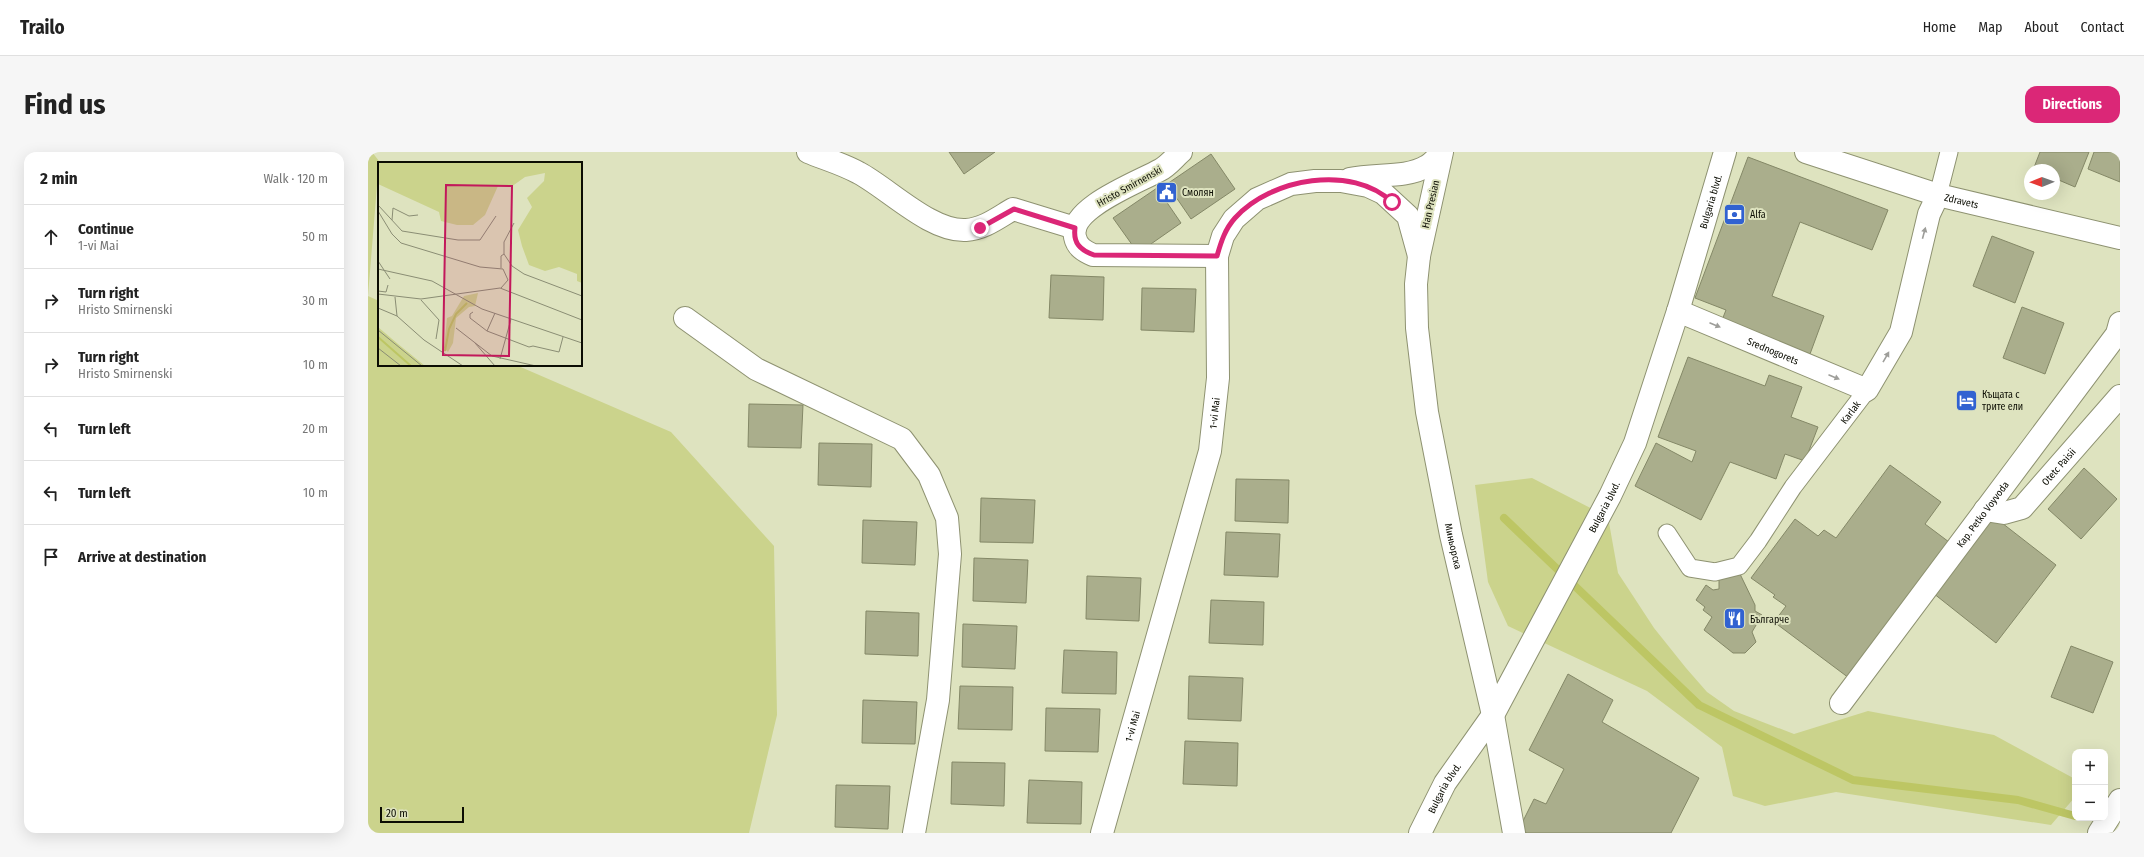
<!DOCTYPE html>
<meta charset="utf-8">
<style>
body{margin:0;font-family:"Fira Sans Condensed",sans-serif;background:#f6f6f6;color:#222}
.controls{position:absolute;right:12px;bottom:12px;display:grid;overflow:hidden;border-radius:8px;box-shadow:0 4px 16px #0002}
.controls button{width:36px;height:36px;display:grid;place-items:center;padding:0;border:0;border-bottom:1px solid #e0e0e0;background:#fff;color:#222;font:20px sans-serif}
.compass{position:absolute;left:1656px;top:12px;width:36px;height:36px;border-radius:50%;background:#fff;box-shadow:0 4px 16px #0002;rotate:269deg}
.scale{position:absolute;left:12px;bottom:10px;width:84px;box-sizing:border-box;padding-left:4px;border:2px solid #0c0d03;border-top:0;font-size:11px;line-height:14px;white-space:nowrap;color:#0c0d03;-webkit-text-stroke:3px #dee3bf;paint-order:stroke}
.stop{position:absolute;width:12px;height:12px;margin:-9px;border:3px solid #db2777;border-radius:50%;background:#fff}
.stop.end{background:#db2777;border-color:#fff;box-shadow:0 1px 4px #0008}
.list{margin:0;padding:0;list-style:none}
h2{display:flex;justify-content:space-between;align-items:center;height:52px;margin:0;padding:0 16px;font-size:17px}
h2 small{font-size:13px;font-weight:400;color:#767676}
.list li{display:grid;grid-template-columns:26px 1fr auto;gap:12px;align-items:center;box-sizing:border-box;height:64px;padding:0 16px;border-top:1px solid #e0e0e0}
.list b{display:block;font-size:15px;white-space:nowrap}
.list p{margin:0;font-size:13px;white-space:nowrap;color:#767676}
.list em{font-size:13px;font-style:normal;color:#767676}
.icon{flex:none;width:22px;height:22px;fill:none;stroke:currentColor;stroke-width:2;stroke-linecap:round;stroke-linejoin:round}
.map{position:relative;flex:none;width:1752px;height:681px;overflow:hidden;border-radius:12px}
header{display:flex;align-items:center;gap:24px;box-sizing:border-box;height:56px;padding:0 20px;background:#fff;border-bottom:1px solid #e0e0e0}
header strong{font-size:19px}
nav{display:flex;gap:22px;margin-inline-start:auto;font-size:14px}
.intro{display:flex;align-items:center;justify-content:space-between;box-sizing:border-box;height:96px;padding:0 24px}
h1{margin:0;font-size:28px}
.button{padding:10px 18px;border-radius:12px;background:#db2777;color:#fff;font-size:14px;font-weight:700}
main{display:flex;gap:24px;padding:0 24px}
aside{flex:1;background:#fff;border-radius:12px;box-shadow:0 4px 16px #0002}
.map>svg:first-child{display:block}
</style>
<header>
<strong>Trailo</strong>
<nav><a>Home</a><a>Map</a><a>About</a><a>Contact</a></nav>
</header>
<div class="intro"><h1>Find us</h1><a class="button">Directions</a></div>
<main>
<aside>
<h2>2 min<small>Walk · 120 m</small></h2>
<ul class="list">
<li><svg class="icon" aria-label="ahead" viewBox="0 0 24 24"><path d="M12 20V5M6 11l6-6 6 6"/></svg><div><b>Continue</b><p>1-vi Mai</p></div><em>50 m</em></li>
<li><svg class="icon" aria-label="right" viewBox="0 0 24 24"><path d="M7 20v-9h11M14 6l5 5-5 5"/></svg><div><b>Turn right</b><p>Hristo Smirnenski</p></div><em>30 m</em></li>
<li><svg class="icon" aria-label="right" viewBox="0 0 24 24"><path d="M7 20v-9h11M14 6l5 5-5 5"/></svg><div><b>Turn right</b><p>Hristo Smirnenski</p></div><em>10 m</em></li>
<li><svg class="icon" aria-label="left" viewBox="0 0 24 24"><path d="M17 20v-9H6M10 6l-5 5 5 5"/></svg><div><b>Turn left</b></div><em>20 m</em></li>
<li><svg class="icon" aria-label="left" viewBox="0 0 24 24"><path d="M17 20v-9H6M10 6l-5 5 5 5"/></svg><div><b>Turn left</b></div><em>10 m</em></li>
<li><svg class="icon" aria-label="arrive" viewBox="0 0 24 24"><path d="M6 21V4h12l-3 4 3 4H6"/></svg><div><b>Arrive at destination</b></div></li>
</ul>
</aside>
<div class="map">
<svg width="1752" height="681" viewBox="0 0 1752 681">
<rect width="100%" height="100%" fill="#dee3bf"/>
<!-- green -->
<g fill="#cbd38c">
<polygon points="0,0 4,0 11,9 0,144 11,149 11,213 148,213 303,280 406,394 409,563 381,681 0,681"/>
<polygon points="1164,326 1240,365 1250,421 1286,476 1318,516 1339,540 1366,559 1426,582 1500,559 1626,583 1707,627 1707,645 1683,673 1468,640 1397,654 1365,644 1354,595 1279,539 1140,474 1120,430 1107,333"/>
</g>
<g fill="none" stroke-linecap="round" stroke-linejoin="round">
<!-- stream -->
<polyline stroke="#bdc664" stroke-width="8" points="1136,366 1331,553 1485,628 1650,648 1707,664"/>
</g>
<!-- building -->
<g fill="#aaae8c" stroke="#848867">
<polygon points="581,0 627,0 596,22"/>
<polygon points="1672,0 1721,0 1707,35 1686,26 1686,18 1665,18"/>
<polygon points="1726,0 1752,0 1752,30 1720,17"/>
<polygon points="843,2 867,37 823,67 799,32"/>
<polygon points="1380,5 1520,58 1504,98 1432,70 1404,144 1456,164 1442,202 1354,168 1358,158 1327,146"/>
<polygon points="789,36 813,71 770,101 745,66"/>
<polygon points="1624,84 1666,100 1647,151 1605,134"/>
<polygon points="683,123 736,125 735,168 681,166"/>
<polygon points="774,136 828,137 826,180 773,178"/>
<polygon points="1654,155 1696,171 1677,222 1635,206"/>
<polygon points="1320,205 1397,234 1401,223 1434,235 1423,265 1450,275 1437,309 1417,302 1408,327 1362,310 1333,368 1267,334 1288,291 1324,310 1328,299 1290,285"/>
<polygon points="381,252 435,253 433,296 380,295"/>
<polygon points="451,291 504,292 503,335 450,333"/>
<polygon points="1522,313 1573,350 1557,372 1581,390 1481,526 1406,470 1418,454 1405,445 1407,443 1383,426 1427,367 1450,384 1456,378 1468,386"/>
<polygon points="1716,316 1749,347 1713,387 1680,357"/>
<polygon points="868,327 921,328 920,371 867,369"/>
<polygon points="613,346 667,348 665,391 612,390"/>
<polygon points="1625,364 1688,413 1628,491 1565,441"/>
<polygon points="495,368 549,370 547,413 494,411"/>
<polygon points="858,380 912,382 910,425 856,423"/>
<polygon points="606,406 660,408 658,451 605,449"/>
<polygon points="1372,422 1387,453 1387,459 1394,463 1384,480 1388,490 1377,501 1365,501 1336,478 1344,465 1335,458 1337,455 1328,448 1338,433 1345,438 1351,437 1351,423"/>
<polygon points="719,424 773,426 771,469 718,467"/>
<polygon points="843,448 896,450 895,493 841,491"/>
<polygon points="498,459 551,461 550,504 497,502"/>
<polygon points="595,472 649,474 647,517 594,515"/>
<polygon points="1703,494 1745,510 1725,561 1683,545"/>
<polygon points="696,498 749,500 748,542 694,541"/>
<polygon points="1200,522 1245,548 1234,570 1331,626 1303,681 1159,681 1151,677 1166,647 1178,652 1196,617 1161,598"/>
<polygon points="821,524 875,526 873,569 820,567"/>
<polygon points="592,534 645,535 644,578 590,577"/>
<polygon points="495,548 549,550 547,592 494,591"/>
<polygon points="678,556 732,557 730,600 677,599"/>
<polygon points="817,589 870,591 869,634 815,632"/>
<polygon points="584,610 637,611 636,654 583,652"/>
<polygon points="661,628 714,630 713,672 659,671"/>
<polygon points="468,633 522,634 520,677 467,675"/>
</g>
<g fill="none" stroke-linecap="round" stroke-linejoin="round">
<defs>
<g id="lane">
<polyline points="1570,43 1581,0"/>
<path id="s1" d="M1299,381L1322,416L1347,420L1371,414L1390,389L1425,335L1499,238"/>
</g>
<g id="street">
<path d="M440,0C457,7 475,12 491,21C521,37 563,80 598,78C616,77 631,65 645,57L707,76"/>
<path d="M813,0C806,6 800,14 792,18C771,30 700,56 707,85C709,95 716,99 725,103L849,104"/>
<path id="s2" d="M1438,0L1570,43L1752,86"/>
<path id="s3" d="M1310,159L1499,238L1533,180L1561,62L1570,43"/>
<polyline points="317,166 388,217 534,287 561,323 579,366 582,402 570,548 546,681"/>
<path id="s4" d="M1617,358L1636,361L1654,356L1752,244"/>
<path id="s5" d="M1473,551L1749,182L1752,171"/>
<path id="s6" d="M1052,681L1077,631L1125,563L1242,344L1267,291L1310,159L1357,0"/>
<polyline points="1731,681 1752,648"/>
</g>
<g id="secondary">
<path id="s7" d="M1074,0L1051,104L1048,132L1049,176L1059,260L1083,383L1125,563L1146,681"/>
<path d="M982,27C1007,21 1037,27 1059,14C1065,11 1069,5 1073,1"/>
<path id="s8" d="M734,681L842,299L850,226L849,104L855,84L866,67L889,47L923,32L947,29H973L1000,34L1015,41L1040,64L1051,104"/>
</g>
</defs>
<!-- lane casing -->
<use href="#lane" stroke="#8e9271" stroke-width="19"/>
<!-- street casing -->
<use href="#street" stroke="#8e9271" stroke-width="24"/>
<!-- secondary casing -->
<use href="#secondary" stroke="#8e9271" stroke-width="24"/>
<!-- lane -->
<use href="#lane" stroke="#fff" stroke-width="17"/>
<!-- street -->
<use href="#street" stroke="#fff" stroke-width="22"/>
<!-- secondary -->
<use href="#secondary" stroke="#fff" stroke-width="22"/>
</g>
<!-- one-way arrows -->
<defs><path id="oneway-solid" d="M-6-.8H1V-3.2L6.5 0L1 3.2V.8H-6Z"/></defs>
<g fill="#9e9e9a">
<use href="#oneway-solid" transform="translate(1556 81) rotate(-75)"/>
<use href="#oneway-solid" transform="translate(1347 173) rotate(23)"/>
<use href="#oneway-solid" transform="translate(1518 205) rotate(-60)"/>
<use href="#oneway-solid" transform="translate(1466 225) rotate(23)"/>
</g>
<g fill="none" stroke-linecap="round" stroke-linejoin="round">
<!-- route -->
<path stroke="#db2777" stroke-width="5" d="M612,76L646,57L707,76C705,91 712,98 726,103L849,104C853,90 857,77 867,66C903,26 984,12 1024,50"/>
</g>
<!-- icons -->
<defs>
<symbol id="civic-square" viewBox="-11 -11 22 22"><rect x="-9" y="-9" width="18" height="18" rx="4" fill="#3162d1" stroke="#dee3bf"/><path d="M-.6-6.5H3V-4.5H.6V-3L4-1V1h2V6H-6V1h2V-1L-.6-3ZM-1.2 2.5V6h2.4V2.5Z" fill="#fff"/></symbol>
<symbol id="bank-square" viewBox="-11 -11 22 22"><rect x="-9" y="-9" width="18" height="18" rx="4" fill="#3162d1" stroke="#dee3bf"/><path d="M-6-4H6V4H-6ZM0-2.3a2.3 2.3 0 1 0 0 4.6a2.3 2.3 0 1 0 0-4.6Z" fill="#fff"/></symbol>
<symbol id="hotel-square" viewBox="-11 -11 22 22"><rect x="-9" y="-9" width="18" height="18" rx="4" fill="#3162d1" stroke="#dee3bf"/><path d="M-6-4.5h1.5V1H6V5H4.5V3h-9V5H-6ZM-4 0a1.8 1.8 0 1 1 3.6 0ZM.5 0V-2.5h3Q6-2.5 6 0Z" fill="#fff"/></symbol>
<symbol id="restaurant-square" viewBox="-11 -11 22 22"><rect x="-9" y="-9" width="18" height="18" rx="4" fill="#3162d1" stroke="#dee3bf"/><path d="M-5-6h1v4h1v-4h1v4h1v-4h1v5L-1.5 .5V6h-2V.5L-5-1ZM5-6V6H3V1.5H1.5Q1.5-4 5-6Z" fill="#fff"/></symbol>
</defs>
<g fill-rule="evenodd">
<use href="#civic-square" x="786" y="28" width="25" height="25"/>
<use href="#bank-square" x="1354" y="50" width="25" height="25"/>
<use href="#hotel-square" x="1586" y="236" width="25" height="25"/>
<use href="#restaurant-square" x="1354" y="454" width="25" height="25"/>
</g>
<g text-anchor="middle" stroke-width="4" stroke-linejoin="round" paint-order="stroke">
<!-- street labels -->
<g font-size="10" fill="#0c0d03" stroke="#dee3bf">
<text transform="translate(761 34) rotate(-29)" y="4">Hristo Smirnenski</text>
<text dy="4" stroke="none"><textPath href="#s2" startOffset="163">Zdravets</textPath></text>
<text dy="4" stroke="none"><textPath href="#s6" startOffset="699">Bulgaria blvd.</textPath></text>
<text transform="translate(1062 52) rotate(-77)" y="4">Han Presian</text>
<text dy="4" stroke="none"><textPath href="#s3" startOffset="103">Srednogorets</textPath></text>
<text dy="4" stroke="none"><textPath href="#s1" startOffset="282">Karlak</textPath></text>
<text dy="4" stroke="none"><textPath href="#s8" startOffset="435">1-vi Mai</textPath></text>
<text dy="4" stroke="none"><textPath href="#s4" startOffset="93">Otetc Paisii</textPath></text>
<text dy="4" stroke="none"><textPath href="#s6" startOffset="375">Bulgaria blvd.</textPath></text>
<text dy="4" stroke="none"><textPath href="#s5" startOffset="236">Kap. Petko Voyvoda</textPath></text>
<text dy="4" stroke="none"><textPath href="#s7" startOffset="400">Миньорска</textPath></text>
<text dy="4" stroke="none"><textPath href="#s8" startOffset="111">1-vi Mai</textPath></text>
<text dy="4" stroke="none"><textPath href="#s6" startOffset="51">Bulgaria blvd.</textPath></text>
</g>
<!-- poi labels -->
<g font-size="10" fill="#0c0d03" stroke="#dee3bf" text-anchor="start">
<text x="814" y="44">Смолян</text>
<text x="1382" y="66">Alfa</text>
<text x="1614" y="246">Къщата с<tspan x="1614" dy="12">трите ели</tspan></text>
<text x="1382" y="471">Българче</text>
</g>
</g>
<!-- overview -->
<g transform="translate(10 10)">
<rect width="204" height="204" fill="#dee3bf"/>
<path d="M0,0H204V121L199,119V112L181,105L167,109L151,103L144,84L140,68L154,45L149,36L166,19L167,11L147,15L133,25L120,24L107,53L95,63H79L63,59L61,50L0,22ZM100,131L97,144L91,145L78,156L75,181L70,190L66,186L69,156L74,154L86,134ZM0,165L20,182L47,204H0Z" fill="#cbd38c"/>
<path fill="none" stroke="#bdc664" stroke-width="2" d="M0,175L33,204M67,189L71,167L78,152L89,141"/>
<path fill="none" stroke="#8a8d74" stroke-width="1" d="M0,43L24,69L80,78H102L118,54M0,49L14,72L23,81L102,105L125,107L130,118L123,126M14,58L15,46L31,54L40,53M126,92V80L136,61M0,99L12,117M123,106V94L126,92L134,104L146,112L204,134M0,107L54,119L104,147L204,181M0,129L8,130L10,123M0,132L43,137L122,126L204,158M17,135L19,154L46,178L85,204M43,138L61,158L58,177M0,146L19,154M95,150L92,152V156L109,169L151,185L155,184L181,190L185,175M78,166L114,194L158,204M0,168L44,204M109,169L117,151M97,181L117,204M0,186L23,204M122,197L133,157"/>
<path fill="#c2185b" fill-opacity="0.15" stroke="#c2185b" stroke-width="2" d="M68,23L134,24L131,194L65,193Z"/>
<rect width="204" height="204" fill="none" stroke="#0c0d03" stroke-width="2"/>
</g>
</svg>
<div class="controls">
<button>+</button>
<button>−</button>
</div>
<svg class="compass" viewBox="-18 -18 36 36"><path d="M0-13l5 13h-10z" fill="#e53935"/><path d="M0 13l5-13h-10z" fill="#767676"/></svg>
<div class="scale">20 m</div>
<div class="stop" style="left:1024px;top:50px"></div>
<div class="stop end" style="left:612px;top:76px"></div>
</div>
</main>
